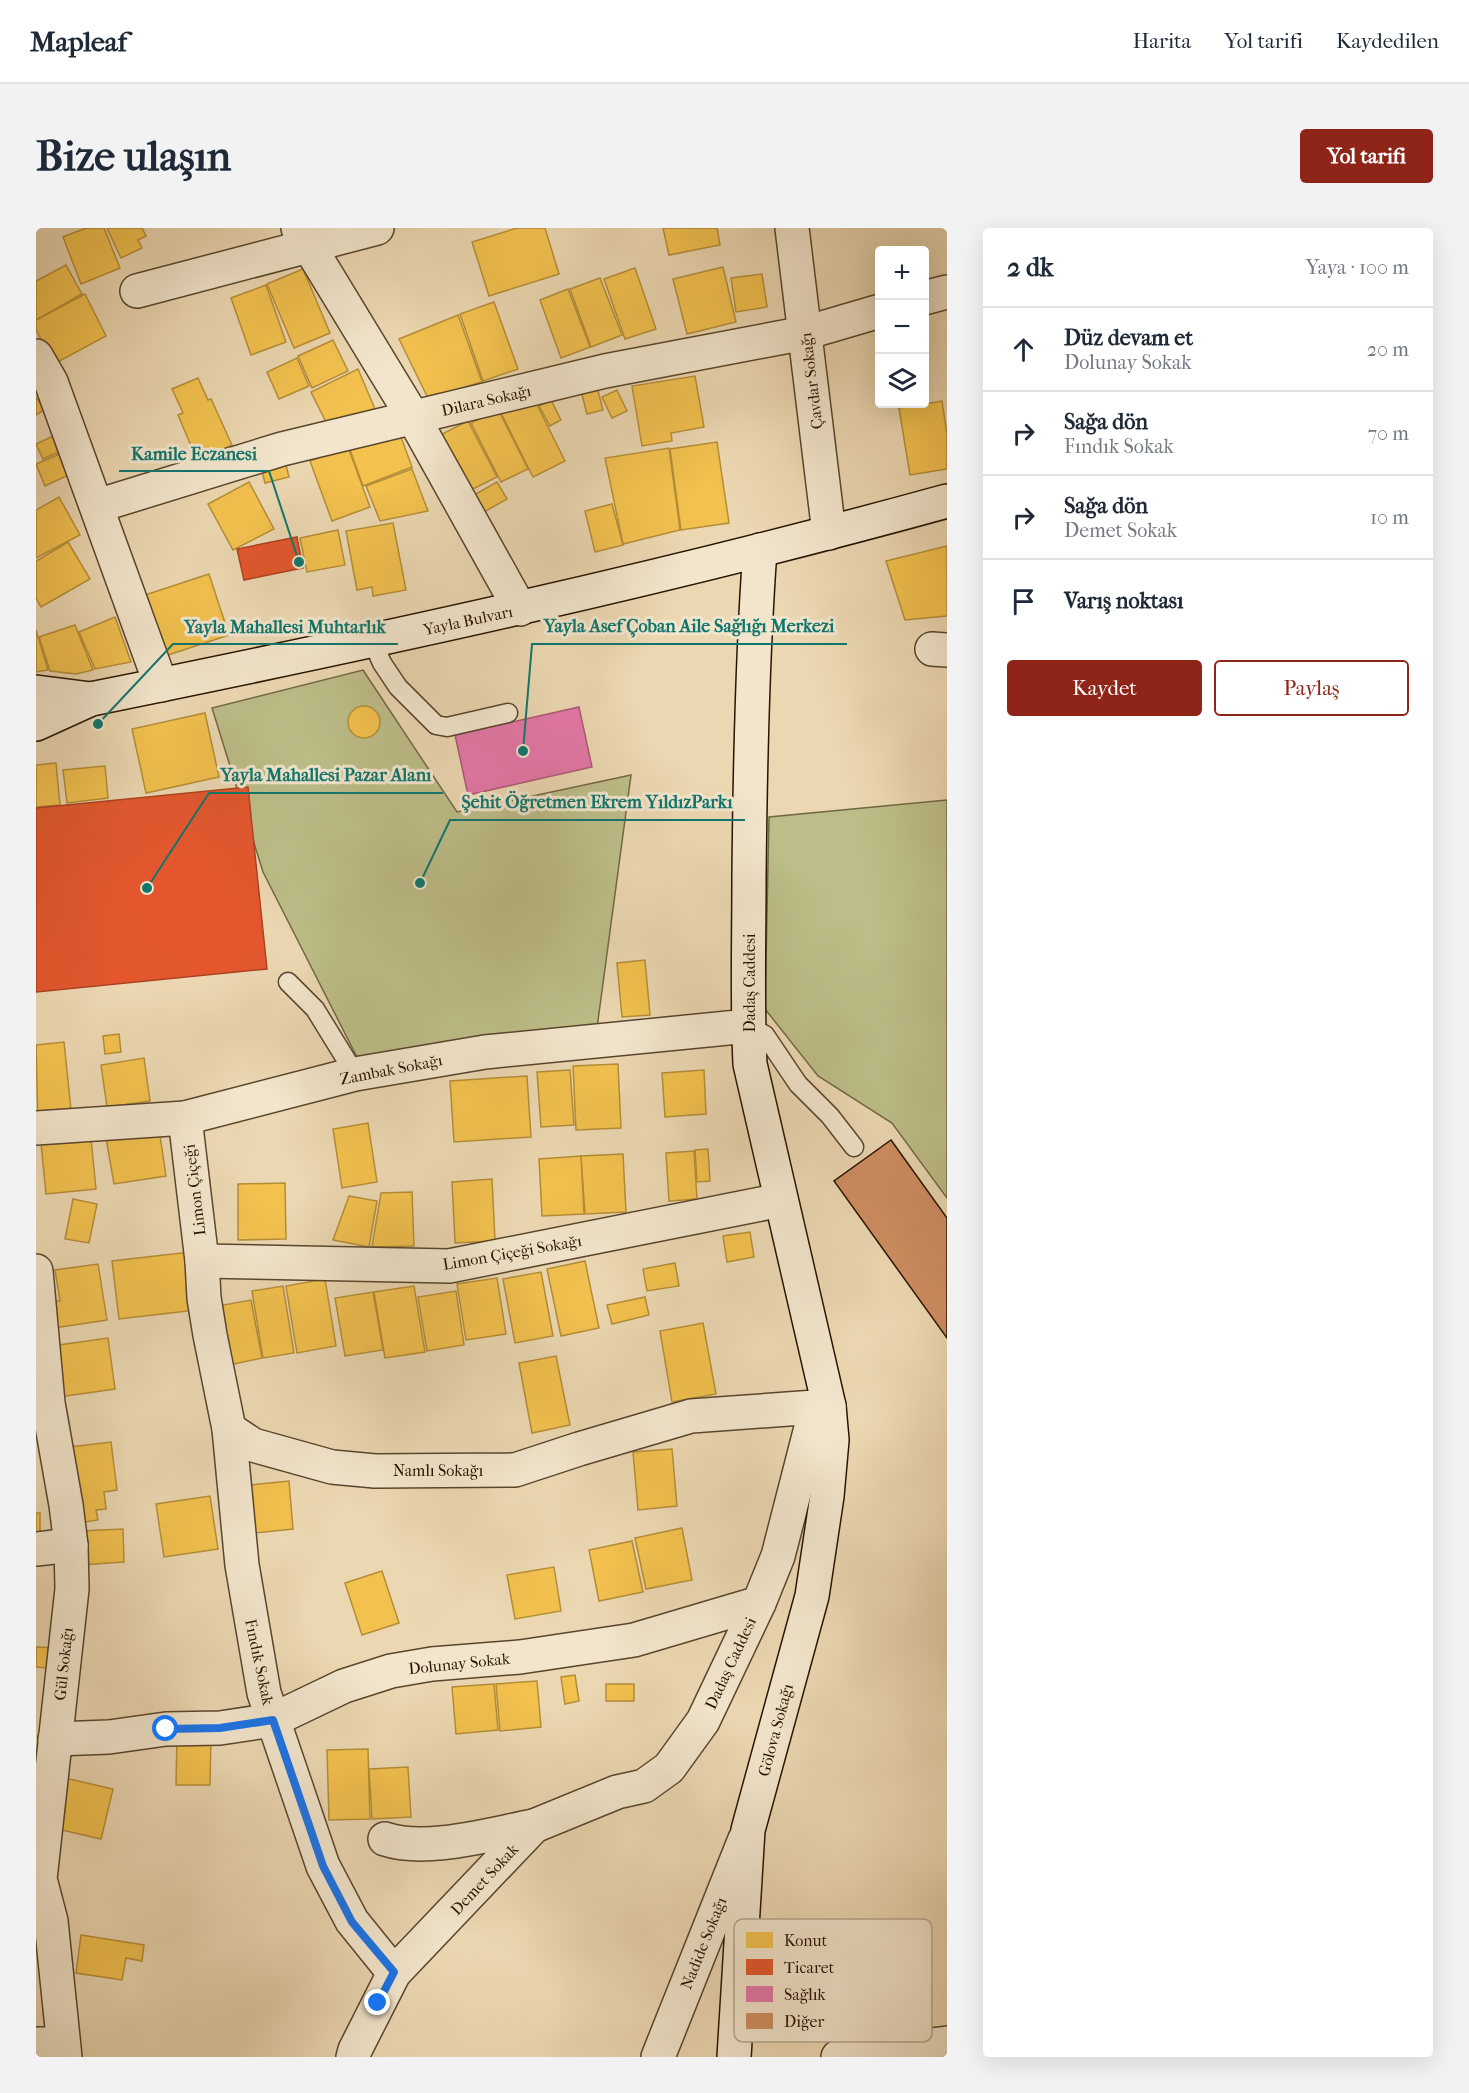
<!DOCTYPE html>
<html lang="tr">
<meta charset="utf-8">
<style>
body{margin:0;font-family:"IM FELL French Canon",serif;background:#f2f2f3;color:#1f2937}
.controls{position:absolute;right:18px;top:18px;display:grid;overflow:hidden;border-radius:6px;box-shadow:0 6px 24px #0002}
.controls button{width:54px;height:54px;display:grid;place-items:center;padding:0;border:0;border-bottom:2px solid #e0e1e3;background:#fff;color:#1f2937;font:30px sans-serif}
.stop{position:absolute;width:18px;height:18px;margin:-14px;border:4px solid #1a73e8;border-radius:50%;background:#fff}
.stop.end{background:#1a73e8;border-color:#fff;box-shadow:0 2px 6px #0008}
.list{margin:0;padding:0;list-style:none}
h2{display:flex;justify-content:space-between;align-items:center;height:78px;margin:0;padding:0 24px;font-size:26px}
h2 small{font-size:20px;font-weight:400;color:#747a83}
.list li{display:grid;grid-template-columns:39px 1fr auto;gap:18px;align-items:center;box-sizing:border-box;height:84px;padding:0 24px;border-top:2px solid #e0e1e3}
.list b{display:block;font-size:22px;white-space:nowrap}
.list p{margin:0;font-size:20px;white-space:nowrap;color:#747a83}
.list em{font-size:20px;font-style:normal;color:#747a83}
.actions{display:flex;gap:12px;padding:18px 24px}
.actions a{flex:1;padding:14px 0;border:2px solid #8f2418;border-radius:6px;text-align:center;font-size:21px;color:#8f2418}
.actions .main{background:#8f2418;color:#fff}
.icon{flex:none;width:33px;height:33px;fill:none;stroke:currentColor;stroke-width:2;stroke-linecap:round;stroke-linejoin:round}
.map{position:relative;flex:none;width:911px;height:1829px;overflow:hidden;border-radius:6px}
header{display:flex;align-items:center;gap:36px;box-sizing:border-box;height:84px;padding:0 30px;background:#fff;border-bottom:2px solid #e0e1e3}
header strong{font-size:28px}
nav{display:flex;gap:33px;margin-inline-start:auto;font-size:21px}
.intro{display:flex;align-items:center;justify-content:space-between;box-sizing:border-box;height:144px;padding:0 36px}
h1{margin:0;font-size:42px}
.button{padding:15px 27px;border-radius:6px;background:#8f2418;color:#fff;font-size:21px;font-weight:700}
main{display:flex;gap:36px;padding:0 36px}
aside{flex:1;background:#fff;border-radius:6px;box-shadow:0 6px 24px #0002}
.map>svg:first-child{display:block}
</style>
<header>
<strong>Mapleaf</strong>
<nav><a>Harita</a><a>Yol tarifi</a><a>Kaydedilen</a></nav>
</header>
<div class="intro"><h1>Bize ulaşın</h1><a class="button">Yol tarifi</a></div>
<main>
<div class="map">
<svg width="911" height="1829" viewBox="0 0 911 1829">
<rect width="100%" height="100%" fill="#ebd7b1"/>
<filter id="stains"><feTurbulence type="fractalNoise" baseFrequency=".00333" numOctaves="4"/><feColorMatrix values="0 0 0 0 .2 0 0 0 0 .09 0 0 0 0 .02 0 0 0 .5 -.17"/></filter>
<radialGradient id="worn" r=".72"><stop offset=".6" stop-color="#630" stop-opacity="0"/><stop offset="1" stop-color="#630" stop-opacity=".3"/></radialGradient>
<!-- green -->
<g fill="#bcbd88" stroke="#726844" stroke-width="1.5">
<polygon points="327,442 421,584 595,547 561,800 325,837 227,644 176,480"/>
<polygon points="911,572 911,970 856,895 782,848 729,781 733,589"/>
</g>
<!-- homes -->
<g fill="#f2c14e" stroke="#b58d37" stroke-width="1.5">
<polygon points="50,0 68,0 84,40 45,56 27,9"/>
<polygon points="71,0 106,0 110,8 102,12 106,20 85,30"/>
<polygon points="481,0 509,0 523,46 453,68 436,14"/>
<polygon points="627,0 681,0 684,17 633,27"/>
<polygon points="30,37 46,66 0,92 0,53"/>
<polygon points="687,39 700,94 651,106 637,51"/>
<polygon points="599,40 620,101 589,111 568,51"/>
<polygon points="267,41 294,105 258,120 231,56"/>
<polygon points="726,46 731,79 700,84 695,50"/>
<polygon points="564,50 586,107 555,119 534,61"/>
<polygon points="230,57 250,114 215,127 195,70"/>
<polygon points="532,61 554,119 525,130 504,72"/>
<polygon points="49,66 70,108 18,136 0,102 0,92"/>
<polygon points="458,74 482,141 447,153 424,86"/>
<polygon points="422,87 446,154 392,170 363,111"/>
<polygon points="297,112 312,143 276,160 262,128"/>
<polygon points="261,130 273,158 243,171 231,144"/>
<polygon points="322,141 339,181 291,196 275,164"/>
<polygon points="659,148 668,199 635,205 636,213 606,218 596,158"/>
<polygon points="162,150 172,172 175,171 196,217 161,232 142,187 147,185 136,161"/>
<polygon points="561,159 567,182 551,186 545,163"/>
<polygon points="581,162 591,183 576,190 566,169"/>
<polygon points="0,169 8,182 0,187"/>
<polygon points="497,169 529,233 497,249 465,185"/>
<polygon points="515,172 525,192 514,198 503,178"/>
<polygon points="906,173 911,206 911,241 874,247 863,180"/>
<polygon points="462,181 492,241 465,254 435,195"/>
<polygon points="432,193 461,249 429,265 400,209"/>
<polygon points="362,201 376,239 327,258 313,219"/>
<polygon points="19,207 27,222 7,231 0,216"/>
<polygon points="681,214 693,295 645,302 634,221"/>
<polygon points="312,219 334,279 296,293 274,233"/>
<polygon points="633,220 644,302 587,316 569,230"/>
<polygon points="28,224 37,245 9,258 0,236"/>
<polygon points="249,233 253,249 229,255 225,239"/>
<polygon points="376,241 392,283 344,293 330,258"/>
<polygon points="213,254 238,301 197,322 172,276"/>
<polygon points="461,254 471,271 448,284 438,267"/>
<polygon points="23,269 44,307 0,330 0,282"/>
<polygon points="576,276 587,317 559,324 549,283"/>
<polygon points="357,295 370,362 337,368 336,359 321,362 310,303"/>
<polygon points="302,302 309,337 271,344 264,310"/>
<polygon points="32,314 54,351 5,379 0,370 0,333"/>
<polygon points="911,318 911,388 869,392 850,333"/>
<polygon points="173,346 193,407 126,429 106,368"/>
<polygon points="79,389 95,434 59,441 43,404"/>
<polygon points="39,397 57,442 40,446 14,443 3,409"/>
<polygon points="0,402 12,442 0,444"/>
<circle cx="328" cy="494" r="16"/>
<polygon points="169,485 183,549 110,565 96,501"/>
<polygon points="20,535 24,577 0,579 0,537"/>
<polygon points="69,538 72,570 31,575 27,542"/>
<polygon points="609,732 614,787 586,789 581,735"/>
<polygon points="83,806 85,824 69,826 67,808"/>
<polygon points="28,814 36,892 2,896 0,817"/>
<polygon points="108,830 114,873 71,879 65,837"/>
<polygon points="582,836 585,900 540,902 537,838"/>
<polygon points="534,842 538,897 505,899 501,844"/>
<polygon points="668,842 670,886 629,889 626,845"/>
<polygon points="491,848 495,909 418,914 414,853"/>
<polygon points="332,895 341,954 306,960 297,901"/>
<polygon points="123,901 130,948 78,956 70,910"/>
<polygon points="55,911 60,961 10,966 5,915"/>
<polygon points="672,921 674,953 661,954 659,922"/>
<polygon points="658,923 661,971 633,973 630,925"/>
<polygon points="587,926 590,984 549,986 545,928"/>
<polygon points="545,928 548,986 506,988 503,931"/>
<polygon points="456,951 459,1013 419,1015 416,954"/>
<polygon points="249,955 250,1011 202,1012 202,956"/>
<polygon points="376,964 378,1018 336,1019 345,965"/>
<polygon points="313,968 341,973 333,1019 297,1012"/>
<polygon points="37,971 61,976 53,1015 29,1011"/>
<polygon points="714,1004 718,1029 691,1034 687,1008"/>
<polygon points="154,1024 160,1082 83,1091 76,1033"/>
<polygon points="549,1033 563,1100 525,1108 511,1041"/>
<polygon points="639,1035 643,1058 611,1063 607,1041"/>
<polygon points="62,1036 71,1092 18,1100 14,1074 24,1073 19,1042"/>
<polygon points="505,1044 517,1108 479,1115 467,1051"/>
<polygon points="461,1050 470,1106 430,1112 421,1056"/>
<polygon points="289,1051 300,1118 261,1125 250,1058"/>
<polygon points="247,1058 258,1125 227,1130 216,1063"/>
<polygon points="378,1058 389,1124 349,1130 338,1064"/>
<polygon points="420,1063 428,1117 391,1123 382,1069"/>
<polygon points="337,1064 347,1122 309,1128 299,1070"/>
<polygon points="609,1069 613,1087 576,1096 571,1077"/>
<polygon points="215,1072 226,1130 188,1138 176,1079"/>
<polygon points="667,1095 680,1166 636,1174 624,1103"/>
<polygon points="72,1110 79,1161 23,1169 16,1118"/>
<polygon points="520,1128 534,1197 496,1205 483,1135"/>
<polygon points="75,1214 81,1262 68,1264 70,1281 60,1282 62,1292 43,1295 34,1219"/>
<polygon points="636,1221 641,1278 602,1282 597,1224"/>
<polygon points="253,1253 257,1301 219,1305 214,1257"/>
<polygon points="174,1268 182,1321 128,1329 120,1276"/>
<rect x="0" y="1285" width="4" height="24"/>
<polygon points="646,1300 656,1352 610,1361 599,1310"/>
<polygon points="87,1301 88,1334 45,1337 43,1303"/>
<polygon points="596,1313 607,1364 563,1373 553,1322"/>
<polygon points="518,1339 525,1383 479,1391 471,1347"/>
<polygon points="346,1343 363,1395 326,1407 309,1355"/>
<polygon points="0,1419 23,1420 22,1441 0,1439"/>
<polygon points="539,1447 543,1473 529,1476 525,1449"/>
<polygon points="501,1453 505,1499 464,1503 460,1456"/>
<polygon points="458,1456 462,1502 420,1506 416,1459"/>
<rect x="570" y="1456" width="28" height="17"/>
<polygon points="141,1507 175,1507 174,1557 140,1557"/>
<polygon points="332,1521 334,1591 293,1592 291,1522"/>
<polygon points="372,1539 375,1589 336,1591 333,1541"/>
<polygon points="29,1550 77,1561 65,1611 17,1600"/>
<polygon points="45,1707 108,1717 106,1733 90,1730 86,1752 40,1745"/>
</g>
<!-- shops -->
<g fill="#e4572e" stroke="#ac4320" stroke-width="1.5">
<polygon points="261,309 267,340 208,352 201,321"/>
<polygon points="212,559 231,741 0,764 0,580"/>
</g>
<!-- health -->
<polygon fill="#e377a8" stroke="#ab5976" stroke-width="1.5" points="543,479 556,539 432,567 419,507"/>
<!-- building -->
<polygon fill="#ce8d61" stroke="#281401" stroke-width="1.5" points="855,912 911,990 911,1110 798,953"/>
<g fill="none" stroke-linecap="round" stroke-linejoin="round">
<defs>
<g id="lane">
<polyline points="336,412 346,435 362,459 400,497 411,499 472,485"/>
<polyline points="252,754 279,781 319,846"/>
<polyline points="712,798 729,807 762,856 794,888 818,919"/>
</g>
<g id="street">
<polyline points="262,0 377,189 484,381"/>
<polyline points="756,0 793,305"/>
<polyline points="101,63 341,0"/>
<polyline points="888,70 911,64"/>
<polyline points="0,128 15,154 125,457"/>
<polyline points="61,278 246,221 569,143 769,105 844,83"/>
<polyline points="896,421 911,422"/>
<polyline points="149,890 166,1033 168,1070 174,1107 193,1201 217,1217 296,1239 339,1243 479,1242 543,1221 655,1188 793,1178"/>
<polyline points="0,900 149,890 319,846 449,824 712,798"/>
<polyline points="166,1033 413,1038 745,972"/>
<polyline points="0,1043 12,1175 30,1277 35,1317 36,1361 4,1651 15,1693 29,1829"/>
<polyline points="193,1201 206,1337 228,1465 287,1638 316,1693 358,1745"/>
<polyline points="0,1321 35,1317"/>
<polyline points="19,1511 73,1509 130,1501 184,1500 237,1492 308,1458 355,1443 396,1436 484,1429 598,1412 723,1375"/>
<polyline points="498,1598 581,1564 608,1558 633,1540 667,1493 723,1375 742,1328 780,1180"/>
<polyline points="0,1816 27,1816"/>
<path d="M317,1829L319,1822L358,1745L498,1598C455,1606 390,1625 349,1611"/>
<polyline points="622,1829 709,1611"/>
<polyline points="802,1829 911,1815"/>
</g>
<g id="secondary">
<polyline points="0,464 55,471"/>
<path d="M0,496L55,471C342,413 628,351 911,273"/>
<path d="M698,1829L712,1602L776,1368L791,1268L796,1212L793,1178L714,836C711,774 713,712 713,650C714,540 716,431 724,322"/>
</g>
</defs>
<!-- lane casing -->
<use href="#lane" stroke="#59452d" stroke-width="21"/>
<!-- street casing -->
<use href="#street" stroke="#59452d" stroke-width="36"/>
<!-- secondary casing -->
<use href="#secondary" stroke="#281401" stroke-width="36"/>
<!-- lane -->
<use href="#lane" stroke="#f2e5cc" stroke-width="18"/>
<!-- street -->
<use href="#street" stroke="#f2e5cc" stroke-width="33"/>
<!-- secondary -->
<use href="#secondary" stroke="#f2e5cc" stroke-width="33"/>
</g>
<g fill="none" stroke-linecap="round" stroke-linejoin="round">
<!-- route -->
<polyline stroke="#1a73e8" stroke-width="8" points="130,1501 184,1500 237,1492 287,1638 316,1694 358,1744 342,1775"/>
</g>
<g text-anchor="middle" stroke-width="6" stroke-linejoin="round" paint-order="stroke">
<!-- street labels -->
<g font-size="16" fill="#281401" stroke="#f2e5cc">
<text transform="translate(775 153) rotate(-97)" y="6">Çavdar Sokağı</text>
<text transform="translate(450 172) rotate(-13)" y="6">Dilara Sokağı</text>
<text transform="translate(432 392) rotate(-12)" y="6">Yayla Bulvarı</text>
<text transform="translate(713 755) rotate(-90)" y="6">Dadaş Caddesi</text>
<text transform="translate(355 841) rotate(-11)" y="6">Zambak Sokağı</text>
<text transform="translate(158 962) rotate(-97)" y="6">Limon Çiçeği</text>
<text transform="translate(476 1024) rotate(-10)" y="6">Limon Çiçeği Sokağı</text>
<text x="402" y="1248">Namlı Sokağı</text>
<text transform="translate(224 1434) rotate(78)" y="6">Fındık Sokak</text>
<text transform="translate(423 1435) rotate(-6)" y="6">Dolunay Sokak</text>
<text transform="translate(694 1435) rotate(-65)" y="6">Dadaş Caddesi</text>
<text transform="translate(27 1436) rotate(-84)" y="6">Gül Sokağı</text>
<text transform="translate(739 1502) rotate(-75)" y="6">Gölova Sokağı</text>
<text transform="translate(448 1651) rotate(-47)" y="6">Demet Sokak</text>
<text transform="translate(667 1715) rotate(-68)" y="6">Nadide Sokağı</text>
</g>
</g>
<!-- legend -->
<rect x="698" y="1691" width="198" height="123" rx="9" fill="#f2e5cc" stroke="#b5a68f" stroke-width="1.5"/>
<rect x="710" y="1704" width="27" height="16" fill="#f2c14e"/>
<rect x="710" y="1731" width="27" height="16" fill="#e4572e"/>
<rect x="710" y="1758" width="27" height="16" fill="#e377a8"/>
<rect x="710" y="1785" width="27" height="16" fill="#ce8d61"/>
<g font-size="16" fill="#281401">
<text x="748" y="1718">Konut</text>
<text x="748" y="1745">Ticaret</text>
<text x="748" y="1772">Sağlık</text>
<text x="748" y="1799">Diğer</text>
</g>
<!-- callouts -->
<path fill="none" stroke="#0f766e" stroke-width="2" d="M263 334L233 243H83M487 523L496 416H811M62 496L137 416H362M111 660L173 565H407M384 655L414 592H709"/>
<g fill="#0f766e" stroke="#f2e5cc" stroke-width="2">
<circle cx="263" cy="334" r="6"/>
<circle cx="487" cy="523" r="6"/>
<circle cx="62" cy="496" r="6"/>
<circle cx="111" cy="660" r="6"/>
<circle cx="384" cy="655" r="6"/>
</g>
<g font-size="18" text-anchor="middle" font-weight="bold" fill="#0f766e" stroke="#f2e5cc" stroke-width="6" stroke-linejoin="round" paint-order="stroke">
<text x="158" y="232">Kamile Eczanesi</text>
<text x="653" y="404">Yayla Asef Çoban Aile Sağlığı Merkezi</text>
<text x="249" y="405">Yayla Mahallesi Muhtarlık</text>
<text x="290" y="553">Yayla Mahallesi Pazar Alanı</text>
<text x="561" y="580">Şehit Öğretmen Ekrem YıldızParkı</text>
</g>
<rect width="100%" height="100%" filter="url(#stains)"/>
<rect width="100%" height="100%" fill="url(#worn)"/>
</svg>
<div class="controls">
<button>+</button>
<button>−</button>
<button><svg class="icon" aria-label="layers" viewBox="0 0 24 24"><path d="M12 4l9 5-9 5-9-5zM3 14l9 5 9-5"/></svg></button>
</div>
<div class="stop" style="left:130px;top:1501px"></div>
<div class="stop end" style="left:342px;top:1775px"></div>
</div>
<aside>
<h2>2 dk<small>Yaya · 100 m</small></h2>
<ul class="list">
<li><svg class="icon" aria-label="ahead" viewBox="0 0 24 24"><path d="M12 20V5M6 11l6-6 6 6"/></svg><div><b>Düz devam et</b><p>Dolunay Sokak</p></div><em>20 m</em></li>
<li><svg class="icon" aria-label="right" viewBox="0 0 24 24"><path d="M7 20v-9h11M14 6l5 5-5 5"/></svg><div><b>Sağa dön</b><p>Fındık Sokak</p></div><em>70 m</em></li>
<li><svg class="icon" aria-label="right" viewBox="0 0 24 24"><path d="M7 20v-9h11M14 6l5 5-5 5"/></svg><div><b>Sağa dön</b><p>Demet Sokak</p></div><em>10 m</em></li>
<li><svg class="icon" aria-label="arrive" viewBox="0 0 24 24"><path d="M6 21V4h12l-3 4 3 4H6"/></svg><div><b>Varış noktası</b></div></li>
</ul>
<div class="actions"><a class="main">Kaydet</a><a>Paylaş</a></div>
</aside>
</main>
